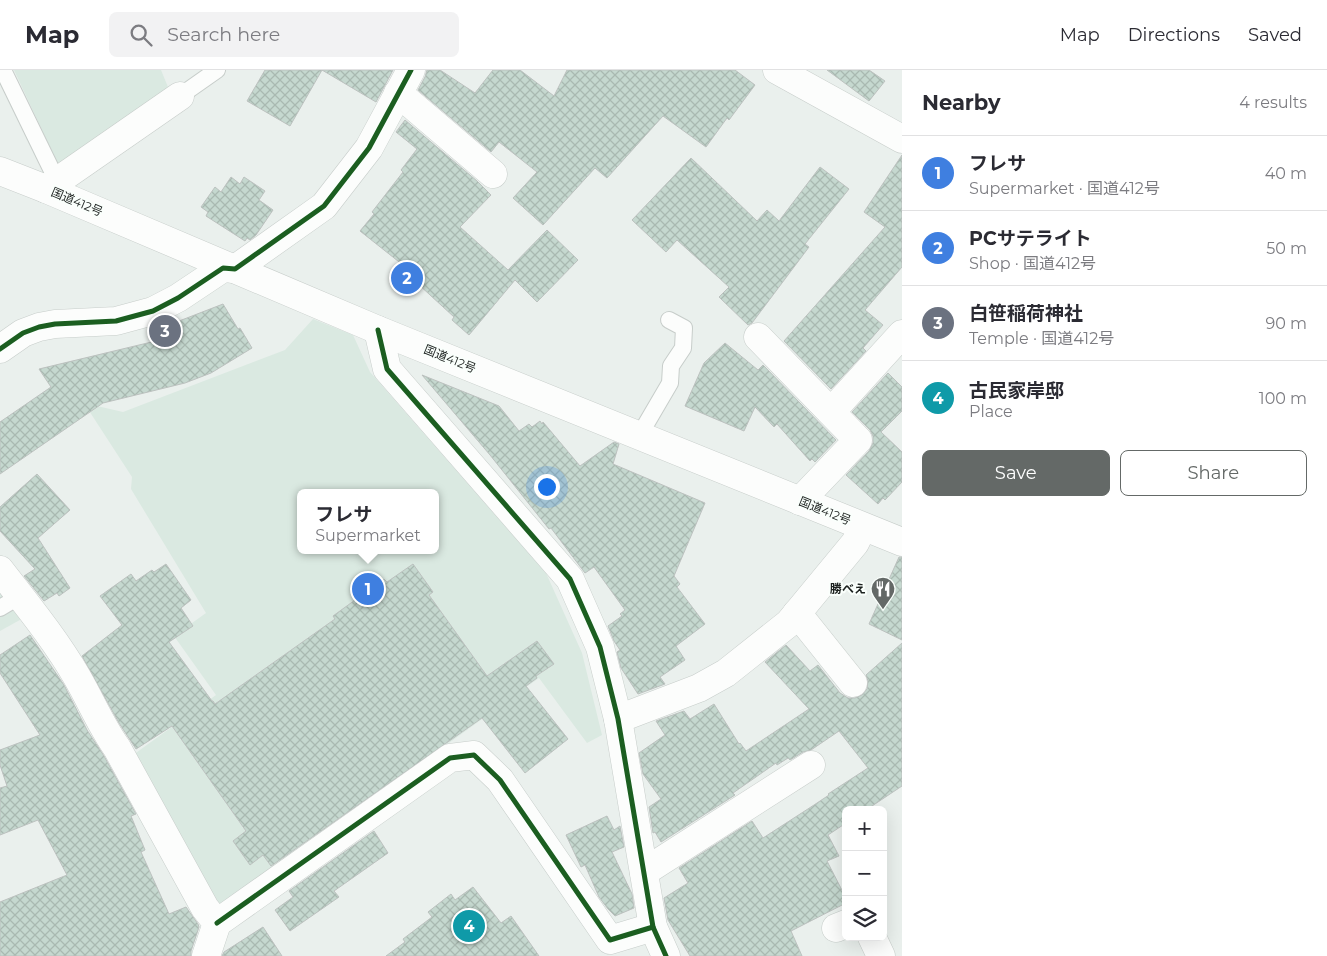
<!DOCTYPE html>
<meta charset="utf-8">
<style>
body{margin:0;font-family:Montserrat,"Noto Sans JP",sans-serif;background:#f2f2f3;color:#2b2b33}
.controls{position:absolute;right:15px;bottom:15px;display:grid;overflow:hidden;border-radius:8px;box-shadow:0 5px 20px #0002}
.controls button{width:45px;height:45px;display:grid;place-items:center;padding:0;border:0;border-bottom:1px solid #e1e1e2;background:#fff;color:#2b2b33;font:25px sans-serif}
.you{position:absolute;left:546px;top:416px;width:18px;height:18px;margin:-12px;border:4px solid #fff;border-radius:50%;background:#1a73e8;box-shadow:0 0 0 8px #1a73e833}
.badge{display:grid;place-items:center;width:32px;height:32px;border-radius:50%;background:#646967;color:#fff;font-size:16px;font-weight:700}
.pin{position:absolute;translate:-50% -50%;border:2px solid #fff;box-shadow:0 1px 5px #0006}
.popup{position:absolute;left:297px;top:419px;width:142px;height:65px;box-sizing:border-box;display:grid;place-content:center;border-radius:8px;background:#fff;filter:drop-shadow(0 1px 4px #0005);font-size:16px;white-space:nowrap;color:#7c7c81}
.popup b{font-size:19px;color:#2b2b33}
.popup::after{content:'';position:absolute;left:50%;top:100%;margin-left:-10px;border:10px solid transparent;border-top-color:#fff}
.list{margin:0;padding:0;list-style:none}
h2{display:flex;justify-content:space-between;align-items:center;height:65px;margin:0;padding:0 20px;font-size:21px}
h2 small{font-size:16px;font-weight:400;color:#7c7c81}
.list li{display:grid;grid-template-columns:32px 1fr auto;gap:15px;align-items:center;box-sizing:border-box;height:75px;padding:0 20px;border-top:1px solid #e1e1e2}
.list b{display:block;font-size:19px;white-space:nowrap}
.list p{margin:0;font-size:16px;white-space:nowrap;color:#7c7c81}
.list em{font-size:16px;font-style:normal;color:#7c7c81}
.actions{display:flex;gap:10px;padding:15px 20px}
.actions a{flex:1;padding:11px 0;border:1px solid #646967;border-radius:8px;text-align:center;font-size:18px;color:#646967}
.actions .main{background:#646967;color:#fff}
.icon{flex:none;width:28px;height:28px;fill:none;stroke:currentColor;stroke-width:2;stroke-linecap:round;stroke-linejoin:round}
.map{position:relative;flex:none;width:902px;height:886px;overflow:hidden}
header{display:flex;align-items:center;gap:30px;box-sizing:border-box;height:70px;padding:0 25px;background:#fff;border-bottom:1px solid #e1e1e2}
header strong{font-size:24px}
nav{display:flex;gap:28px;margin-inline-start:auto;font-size:18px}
.search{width:350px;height:45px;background:#f2f2f3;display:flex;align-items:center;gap:12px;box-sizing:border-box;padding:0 18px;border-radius:8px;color:#7c7c81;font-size:19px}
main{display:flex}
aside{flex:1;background:#fff}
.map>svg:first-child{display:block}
</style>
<header>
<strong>Map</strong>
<div class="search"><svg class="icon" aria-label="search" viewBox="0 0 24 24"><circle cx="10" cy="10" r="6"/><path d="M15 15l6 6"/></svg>Search here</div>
<nav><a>Map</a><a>Directions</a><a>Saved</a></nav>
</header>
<main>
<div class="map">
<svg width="902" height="886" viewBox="0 0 902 886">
<defs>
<pattern id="building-cross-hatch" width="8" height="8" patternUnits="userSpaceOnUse" patternTransform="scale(1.25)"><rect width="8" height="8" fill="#c5d8cf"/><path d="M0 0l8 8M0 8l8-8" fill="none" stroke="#a9b9b1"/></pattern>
</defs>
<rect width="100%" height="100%" fill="#eaf0ed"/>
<!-- built -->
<g fill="#dae9e1" fill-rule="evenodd">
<polygon points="14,0 161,0 170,22 61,101"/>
<path d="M313,249L353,265L370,302L546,503L582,583L602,665L587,673L539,608L223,836L218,835L133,685L216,625L174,566L206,543L131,419L132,407L84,333L123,342L285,280ZM300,423H436V480H300Z"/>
<polygon points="0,509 27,546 0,561"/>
</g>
<!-- building -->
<g fill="url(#building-cross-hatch)" stroke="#bcc1bf">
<polygon points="265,0 322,0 290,56 247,31"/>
<polygon points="322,0 393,0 376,32"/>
<polygon points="427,0 440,0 475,23 493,0 520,0 554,26 567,0 735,0 755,15 729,50 727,48 706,77 663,46 607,108 595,98 543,155 513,128 537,102 499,72 491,82 418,20 425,7"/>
<polygon points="827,0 869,0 885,11 869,31"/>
<polygon points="405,50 477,111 491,125 460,157 508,200 547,160 578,190 537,232 515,210 469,265 452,250 454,247 405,202 408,199 360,161 374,144 372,142 403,102 401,100 417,79 396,62"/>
<polygon points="902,85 902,197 865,240 883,255 863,278 866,281 831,319 784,271 885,157 864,142"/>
<polygon points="691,88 757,151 767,140 779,151 820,97 849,119 805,174 809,177 752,253 748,255 719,227 729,217 677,170 666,182 632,150"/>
<polygon points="231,107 240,114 244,107 265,121 259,130 273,140 256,165 250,170 247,168 245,171 206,146 208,142 201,137 215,117 221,122"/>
<polygon points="223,234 238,259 240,258 252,278 211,303 185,313 103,333 0,404 0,352 51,317 39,299 164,269 161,258"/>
<polygon points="725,273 758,300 763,295 836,370 815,392 812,389 810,391 777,354 774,357 755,337 744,361 685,336 704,293"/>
<polygon points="888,303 902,317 902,341 881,362 902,382 902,412 885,430 883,428 878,434 846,405 869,381 873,373 873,366 870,360 852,342"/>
<polygon points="422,305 499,336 519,361 529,354 532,357 540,351 542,354 543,352 580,396 614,372 619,374 613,394 705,433 674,506 680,514 677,517 705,554 676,576 685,590 660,607 665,614 638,624 621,598 617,582 620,580 614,571 608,556 622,546 620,544 625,540 594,497 585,503 551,458 549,459 490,385"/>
<polygon points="37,404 70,440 38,468 70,518 59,526 57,523 44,531 24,506 35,499 0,461 0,437"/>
<polygon points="899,487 902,487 902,570 869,554"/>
<polygon points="166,494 191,530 181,538 193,556 169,572 212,631 213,631 215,634 335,549 333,546 384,509 387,512 413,494 433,522 429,525 487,606 537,571 554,594 536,606 537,608 526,616 568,669 525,703 482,648 271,796 263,785 250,795 233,771 246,761 172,656 136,679 119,653 82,586 122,555 100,526 131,504 136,511 152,500 154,502"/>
<polygon points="30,565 64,615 87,660 104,686 136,744 131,746 145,780 141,782 169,844 186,837 198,854 199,857 191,881 191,886 0,886 0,832 67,805 38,750 0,765 0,718 7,716 0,695 0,680 40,665 0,603 0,585"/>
<polygon points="902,573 902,716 866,740 846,740 846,753 828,765 839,786 827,791 846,828 846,833 791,861 802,886 690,886 668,850 664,828 688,813 679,798 752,751 763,768 814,735 829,725 828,724 868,698 839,661 811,680 803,682 790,690 788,688 777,695 776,693 733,723 735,725 661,772 655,762 653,763 649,737 661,729 643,704 639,683 665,665 656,651 684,641 690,649 714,634 739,674 740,673 746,681 809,639 765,592 786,575 810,601 818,595 840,623 848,628 855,628 862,625 867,619 868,611 866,605"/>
<polygon points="607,746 614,760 620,756 624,777 612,782 632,824 634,838 615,846 608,839 599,827 585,795 581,797 566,765"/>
<polygon points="374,761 388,783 334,821 339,827 290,861 275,840 293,827 289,821"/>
<polygon points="473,817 501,853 511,846 539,886 386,886 405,872 403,869 432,847 428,842 451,824 455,830"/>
<polygon points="263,857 282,886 222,886 224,882"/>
</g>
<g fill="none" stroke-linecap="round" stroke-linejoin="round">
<defs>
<g id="lane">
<polyline points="3,0 57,111"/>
<polyline points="180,26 217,0"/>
<polyline points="639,366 670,313 671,296 683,278 684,258 669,250"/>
<polyline points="0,538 20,526"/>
</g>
<g id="street">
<polyline points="398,23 493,104"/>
<polyline points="46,119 180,26"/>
<polyline points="378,260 387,299 570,509 600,577 618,649 653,857 666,886"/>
<polyline points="758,267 858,370 800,431"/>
<polyline points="0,279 23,263 39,257 55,254 116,251 153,241 178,228 223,198 235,199 324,136 369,78 411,0"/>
<polyline points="831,342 902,264"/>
<path d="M0,500C27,535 55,569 77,607C91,631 101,656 117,678L205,838L217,853L206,886"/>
<polyline points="797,543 853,613"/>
<polyline points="618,649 699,618 726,603 789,553 855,473 863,457"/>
<polyline points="644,802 811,695"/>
<polyline points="217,853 450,688 474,685 500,710 610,870 653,857"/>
<polyline points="836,858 846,854"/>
<polyline points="872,867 881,886"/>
</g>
<polyline id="secondary" points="777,0 902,69"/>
<polyline id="highway" points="0,101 46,119 378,260 902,472"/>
</defs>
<!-- lane casing -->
<use href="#lane" stroke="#c7cdca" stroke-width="18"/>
<!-- street casing -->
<use href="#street" stroke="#c7cdca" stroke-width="29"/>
<!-- secondary casing -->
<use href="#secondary" stroke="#c7cdca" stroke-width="29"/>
<!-- highway casing -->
<use href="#highway" stroke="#c7cdca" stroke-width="29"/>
<!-- lane -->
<use href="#lane" stroke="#fcfdfc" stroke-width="16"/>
<!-- street -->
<use href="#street" stroke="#fcfdfc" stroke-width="28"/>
<!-- secondary -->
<use href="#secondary" stroke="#fcfdfc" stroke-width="28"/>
<!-- highway -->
<use href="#highway" stroke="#fcfdfc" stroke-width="28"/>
<defs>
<g id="cycleway">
<polyline points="378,260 387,299 570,509 600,577 618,649 653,857 666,886"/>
<polyline points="0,279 23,263 39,257 55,254 116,251 153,241 178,228 223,198 235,199 324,136 369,78 411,0"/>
<polyline points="217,853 450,688 474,685 500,710 610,870 653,857"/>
</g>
</defs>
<!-- cycleway casing -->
<use href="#cycleway" stroke="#fafffc" stroke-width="8"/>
<!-- cycleway -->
<use href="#cycleway" stroke="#1b5e20" stroke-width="5"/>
</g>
<!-- icons -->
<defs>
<symbol id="restaurant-pin" viewBox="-11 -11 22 30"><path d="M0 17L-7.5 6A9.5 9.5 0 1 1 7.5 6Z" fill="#646967" stroke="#fafffc"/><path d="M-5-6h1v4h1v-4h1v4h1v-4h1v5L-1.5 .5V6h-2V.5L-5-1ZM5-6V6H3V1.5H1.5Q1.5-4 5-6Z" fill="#fff"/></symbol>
</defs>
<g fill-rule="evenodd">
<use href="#restaurant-pin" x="869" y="505" width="28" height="38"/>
</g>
<g text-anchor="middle" stroke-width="4" stroke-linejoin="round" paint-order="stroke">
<!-- street labels -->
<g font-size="12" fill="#1c211f" stroke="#fafffc">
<text transform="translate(77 132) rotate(23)" y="4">国道412号</text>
<text transform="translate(450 289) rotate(22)" y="4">国道412号</text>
<text transform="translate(825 441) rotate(22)" y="4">国道412号</text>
</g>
<!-- poi labels -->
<g font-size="12" font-weight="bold" fill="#1c211f" stroke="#fafffc" text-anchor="end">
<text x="866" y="523">勝べえ</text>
</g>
</g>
</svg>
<div class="controls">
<button>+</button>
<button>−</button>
<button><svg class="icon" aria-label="layers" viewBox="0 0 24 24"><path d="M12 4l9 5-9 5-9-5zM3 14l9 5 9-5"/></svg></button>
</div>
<div class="you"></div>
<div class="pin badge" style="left:368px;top:519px;background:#3f7fe0">1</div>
<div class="popup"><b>フレサ</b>Supermarket</div>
<div class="pin badge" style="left:407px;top:208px;background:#3f7fe0">2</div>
<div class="pin badge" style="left:165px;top:261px;background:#6b7280">3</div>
<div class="pin badge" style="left:469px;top:856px;background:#0f9aa8">4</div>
</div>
<aside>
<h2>Nearby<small>4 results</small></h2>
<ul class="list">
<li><span class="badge" style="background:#3f7fe0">1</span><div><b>フレサ</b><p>Supermarket · 国道412号</p></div><em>40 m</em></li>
<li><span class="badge" style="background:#3f7fe0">2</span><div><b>PCサテライト</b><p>Shop · 国道412号</p></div><em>50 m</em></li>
<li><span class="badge" style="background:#6b7280">3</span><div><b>白笹稲荷神社</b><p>Temple · 国道412号</p></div><em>90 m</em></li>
<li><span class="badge" style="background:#0f9aa8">4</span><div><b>古民家岸邸</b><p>Place</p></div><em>100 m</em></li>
</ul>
<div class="actions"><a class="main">Save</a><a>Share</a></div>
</aside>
</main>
